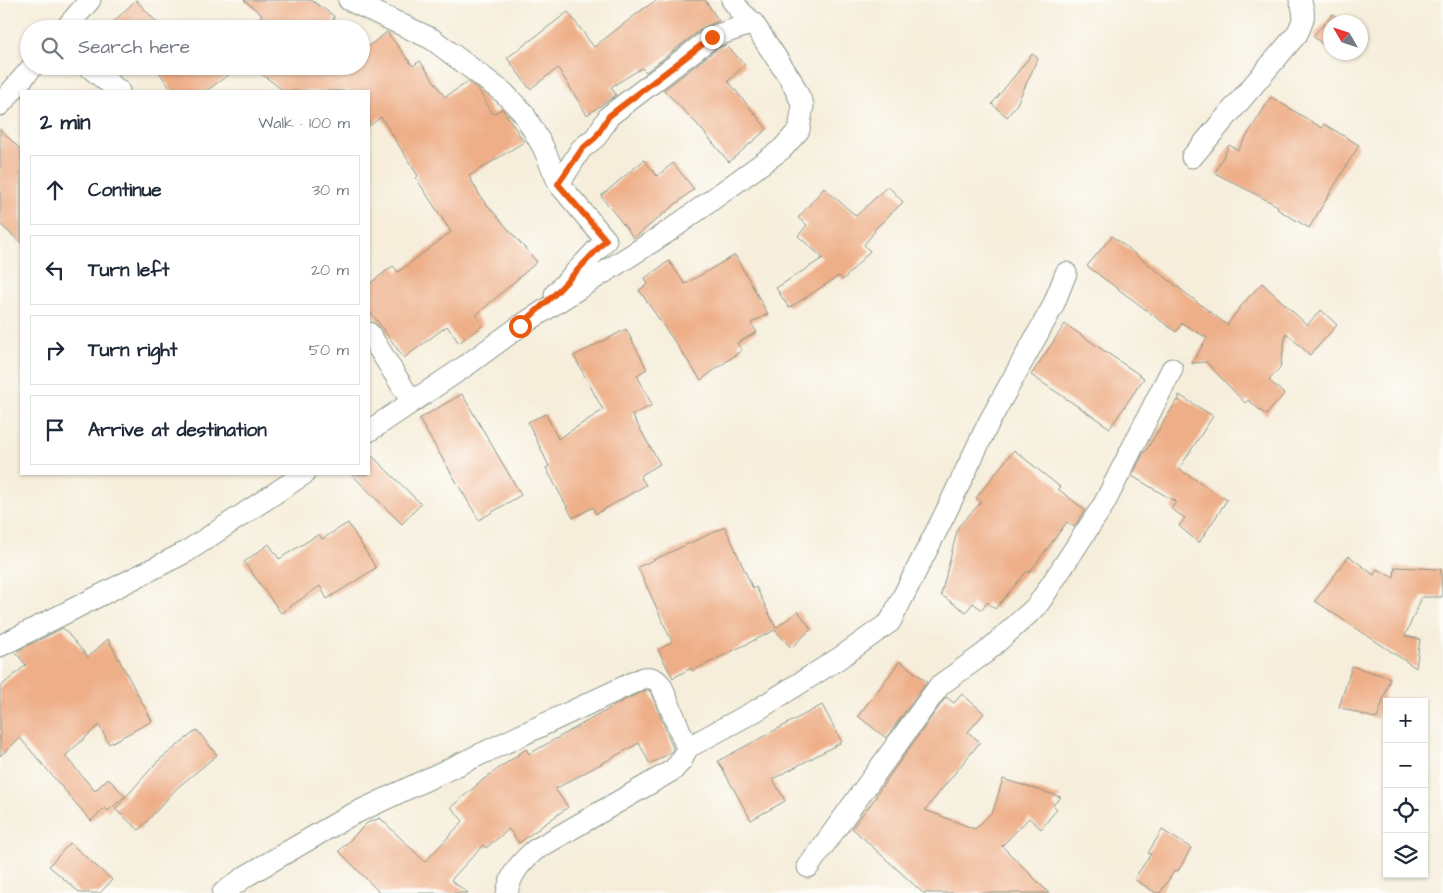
<!DOCTYPE html>
<meta charset="utf-8">
<style>
body{margin:0;font-family:"Architects Daughter",sans-serif;background:#f6f6f7;color:#1f2937}
.controls{position:absolute;right:15px;bottom:15px;display:grid;overflow:hidden;border-radius:0px;box-shadow:0 1px 4px #0004}
.controls button{width:45px;height:45px;display:grid;place-items:center;padding:0;border:0;border-bottom:1px solid #e0e1e3;background:#fff;color:#1f2937;font:25px sans-serif}
.compass{position:absolute;left:1323px;top:15px;width:45px;height:45px;border-radius:50%;background:#fff;box-shadow:0 1px 4px #0004;rotate:309deg}
.stop{position:absolute;width:15px;height:15px;margin:-11px;border:4px solid #ea580c;border-radius:50%;background:#fff}
.stop.end{background:#ea580c;border-color:#fff;box-shadow:0 1px 5px #0008}
.list{margin:0;padding:0;list-style:none}
h2{display:flex;justify-content:space-between;align-items:center;height:65px;margin:0;padding:0 20px;font-size:21px}
h2 small{font-size:16px;font-weight:400;color:#747a83}
.list li{display:grid;grid-template-columns:32px 1fr auto;gap:15px;align-items:center;box-sizing:border-box;height:70px;margin:0 10px 10px;padding:0 10px;border:1px solid #e0e1e3;border-radius:0px}
.list b{display:block;font-size:19px;white-space:nowrap}
.list em{font-size:16px;font-style:normal;color:#747a83}
.icon{flex:none;width:28px;height:28px;fill:none;stroke:currentColor;stroke-width:2;stroke-linecap:round;stroke-linejoin:round}
.map{position:relative;flex:none;width:1443px;height:893px;overflow:hidden}
.search{position:absolute;background:#fff;box-shadow:0 1px 4px #0004;left:20px;top:20px;width:350px;height:55px;display:flex;align-items:center;gap:12px;box-sizing:border-box;padding:0 18px;border-radius:28px;color:#747a83;font-size:19px}
.panel{position:absolute;background:#fff;box-shadow:0 1px 4px #0004;left:20px;top:90px;width:350px;height:385px;border-radius:0px}
.map>svg:first-child{display:block}
</style>
<div class="map">
<svg width="1443" height="893" viewBox="0 0 1443 893">
<rect width="100%" height="100%" fill="#fdfcf7"/>
<filter id="ink" filterUnits="userSpaceOnUse"><feTurbulence type="fractalNoise" baseFrequency=".02" numOctaves="2"/><feDisplacementMap in="SourceGraphic" scale="10" xChannelSelector="R" yChannelSelector="G"/><feConvolveMatrix kernelMatrix="1 2 1 2 8 2 1 2 1" color-interpolation-filters="sRGB"/></filter>
<filter id="wash" filterUnits="userSpaceOnUse"><feTurbulence type="fractalNoise" baseFrequency=".0096" numOctaves="4" result="noise"/><feDisplacementMap in="SourceGraphic" scale="20" xChannelSelector="R" yChannelSelector="G"/><feGaussianBlur stdDeviation="1.12" result="paint"/><feColorMatrix in="noise" values="0 0 0 0 0 0 0 0 0 0 0 0 0 0 0 0 0 1.4 0 .05"/><feComposite in="paint" operator="in"/></filter>
<g filter="url(#wash)">
<rect width="100%" height="100%" fill="#f6eedb"/>
<g id="blocks">
<!-- building -->
<g fill="#eeae87">
<polygon points="136,0 163,29 106,29"/>
<polygon points="244,0 311,0 334,16 333,24 339,29 250,29 262,15"/>
<polygon points="657,0 705,0 719,21 704,27 646,72 642,68 611,87 616,95 587,115 558,68 530,89 507,58 568,12 594,47 643,9"/>
<polygon points="1333,14 1342,22 1330,22 1330,51 1313,36"/>
<polygon points="387,32 413,66 420,61 445,97 468,82 478,89 493,114 502,109 506,114 524,142 469,176 482,199 537,262 476,315 483,325 459,343 447,326 404,358 369,310 369,284 393,266 398,272 451,232 416,178 418,176 381,117 369,126 369,91 284,91 251,66 361,66 361,45 366,48"/>
<polygon points="726,45 745,65 728,81 767,129 729,162 697,124 664,90 718,48"/>
<polygon points="1032,54 1038,58 1017,104 1007,117 992,104"/>
<polygon points="108,66 126,66 118,74"/>
<polygon points="155,66 241,66 206,91 172,91"/>
<polygon points="1271,97 1322,128 1324,124 1359,145 1309,228 1277,209 1278,206 1215,173 1229,145 1238,150"/>
<polygon points="0,129 21,150 21,243 0,224"/>
<polygon points="644,160 657,176 673,163 694,189 634,238 601,196"/>
<polygon points="888,186 903,202 874,230 875,231 864,245 870,251 843,280 839,276 789,308 776,288 823,258 798,236 807,225 798,218 824,188 856,216"/>
<polygon points="1112,236 1227,325 1241,306 1262,283 1307,325 1321,310 1337,325 1310,355 1286,333 1280,368 1269,380 1284,394 1266,415 1248,400 1245,403 1206,362 1192,363 1207,338 1182,323 1176,332 1087,266"/>
<polygon points="735,255 768,314 751,323 757,332 737,343 742,350 701,380 639,290 648,284 645,278 669,261 685,284"/>
<polygon points="1065,324 1144,378 1110,428 1031,375"/>
<polygon points="626,329 647,369 637,375 652,405 632,415 660,464 640,476 646,485 596,514 593,507 573,518 546,468 549,466 528,422 546,414 558,439 603,410 574,356"/>
<polygon points="462,394 521,495 479,520 419,419"/>
<polygon points="1179,395 1213,416 1179,469 1227,500 1199,543 1179,526 1185,518 1171,509 1176,502 1132,476 1144,452 1145,452 1177,400 1179,402"/>
<polygon points="1014,450 1060,487 1058,489 1085,510 1074,527 1067,522 1029,573 1027,571 995,609 987,602 982,610 973,603 966,612 941,595 958,527 981,502 976,498"/>
<polygon points="369,453 421,504 402,524 351,474 369,474"/>
<polygon points="348,523 376,568 327,599 320,586 281,613 244,562 269,544 279,559 319,534 322,539"/>
<polygon points="725,527 753,589 756,587 776,628 798,611 811,629 791,648 775,630 692,671 691,668 673,678 658,650 672,642 638,567"/>
<polygon points="1349,556 1374,575 1377,569 1394,578 1395,567 1441,569 1442,597 1422,597 1405,636 1420,639 1416,668 1315,601"/>
<polygon points="63,628 88,657 108,639 152,721 109,744 99,725 65,756 95,791 108,778 125,796 108,811 105,808 91,821 20,738 0,756 0,687 26,665 16,653 19,650"/>
<polygon points="900,661 927,682 886,738 858,716"/>
<polygon points="1352,666 1390,678 1377,719 1339,707"/>
<polygon points="646,690 649,690 651,693 673,748 672,752 650,764 639,743 555,789 568,807 519,843 509,829 486,848 483,845 451,880 468,893 380,893 339,851 367,823 380,818 425,862 463,821 451,807 477,785 477,784 526,749 529,754 623,701"/>
<polygon points="962,694 984,713 968,732 980,742 925,810 975,829 993,811 1003,779 1061,797 1053,805 1057,809 1041,829 1029,818 1002,846 1049,893 923,893 852,828 877,796 876,795 946,697 954,703"/>
<polygon points="822,705 842,742 773,779 785,801 751,820 718,761"/>
<polygon points="197,730 217,755 177,788 139,830 115,809 158,761"/>
<polygon points="1162,830 1191,848 1178,871 1175,870 1160,893 1156,893 1134,879 1151,854 1148,853"/>
<polygon points="70,843 112,880 100,893 80,893 49,866"/>
</g>
</g>
</g>
<g filter="url(#ink)">
<use href="#blocks" fill-opacity="0" stroke="#8a9688" stroke-width="1"/>
<g fill="none" stroke-linecap="round" stroke-linejoin="round">
<defs>
<g id="minor">
<polyline points="349,0 432,39 504,93 524,114 543,147 559,184"/>
<polyline points="65,29 90,0"/>
<polyline points="88,66 119,91"/>
<polyline points="0,105 33,66"/>
<path d="M1192,157L1297,34C1304,20 1306,14 1300,0"/>
<polyline points="555,294 606,240 559,184 581,149 596,137 609,116 712,37 753,23"/>
<polyline points="369,333 412,402"/>
<polyline points="369,431 467,365 520,326 669,231 782,149 799,130 803,105 791,80 753,23 741,12 732,0"/>
<polyline points="0,646 186,552 304,474"/>
<polyline points="687,748 757,710 838,659 890,622 944,516 989,422 1053,306 1066,273"/>
<polyline points="808,867 870,781 940,685 985,653 1037,606 1104,504 1172,369"/>
<path d="M223,893L246,876L349,816L643,678C653,677 657,679 662,687L687,748L682,760L673,770L535,850C520,863 511,873 507,893"/>
</g>
</defs>
<!-- minor casing -->
<use href="#minor" stroke="#8a9688" stroke-width="23"/>
<!-- minor -->
<use href="#minor" stroke="#fff" stroke-width="21"/>
</g>
</g>
<g fill="none" stroke-linecap="round" stroke-linejoin="round" filter="url(#ink)">
<!-- route -->
<polyline stroke="#ea580c" stroke-width="6" points="520,326 556,293 606,240 558,184 582,149 596,137 609,116 712,37"/>
</g>
</svg>
<div class="controls">
<button>+</button>
<button>−</button>
<button><svg class="icon" aria-label="locate" viewBox="0 0 24 24"><circle cx="12" cy="12" r="6"/><path d="M12 2v4M12 18v4M2 12h4M18 12h4"/></svg></button>
<button><svg class="icon" aria-label="layers" viewBox="0 0 24 24"><path d="M12 4l9 5-9 5-9-5zM3 14l9 5 9-5"/></svg></button>
</div>
<svg class="compass" viewBox="-18 -18 36 36"><path d="M0-13l5 13h-10z" fill="#e53935"/><path d="M0 13l5-13h-10z" fill="#747a83"/></svg>
<div class="stop" style="left:520px;top:326px"></div>
<div class="stop end" style="left:712px;top:37px"></div>
<div class="search"><svg class="icon" aria-label="search" viewBox="0 0 24 24"><circle cx="10" cy="10" r="6"/><path d="M15 15l6 6"/></svg>Search here</div>
<section class="panel">
<h2>2 min<small>Walk · 100 m</small></h2>
<ul class="list">
<li><svg class="icon" aria-label="ahead" viewBox="0 0 24 24"><path d="M12 20V5M6 11l6-6 6 6"/></svg><div><b>Continue</b></div><em>30 m</em></li>
<li><svg class="icon" aria-label="left" viewBox="0 0 24 24"><path d="M17 20v-9H6M10 6l-5 5 5 5"/></svg><div><b>Turn left</b></div><em>20 m</em></li>
<li><svg class="icon" aria-label="right" viewBox="0 0 24 24"><path d="M7 20v-9h11M14 6l5 5-5 5"/></svg><div><b>Turn right</b></div><em>50 m</em></li>
<li><svg class="icon" aria-label="arrive" viewBox="0 0 24 24"><path d="M6 21V4h12l-3 4 3 4H6"/></svg><div><b>Arrive at destination</b></div></li>
</ul>
</section>
</div>
